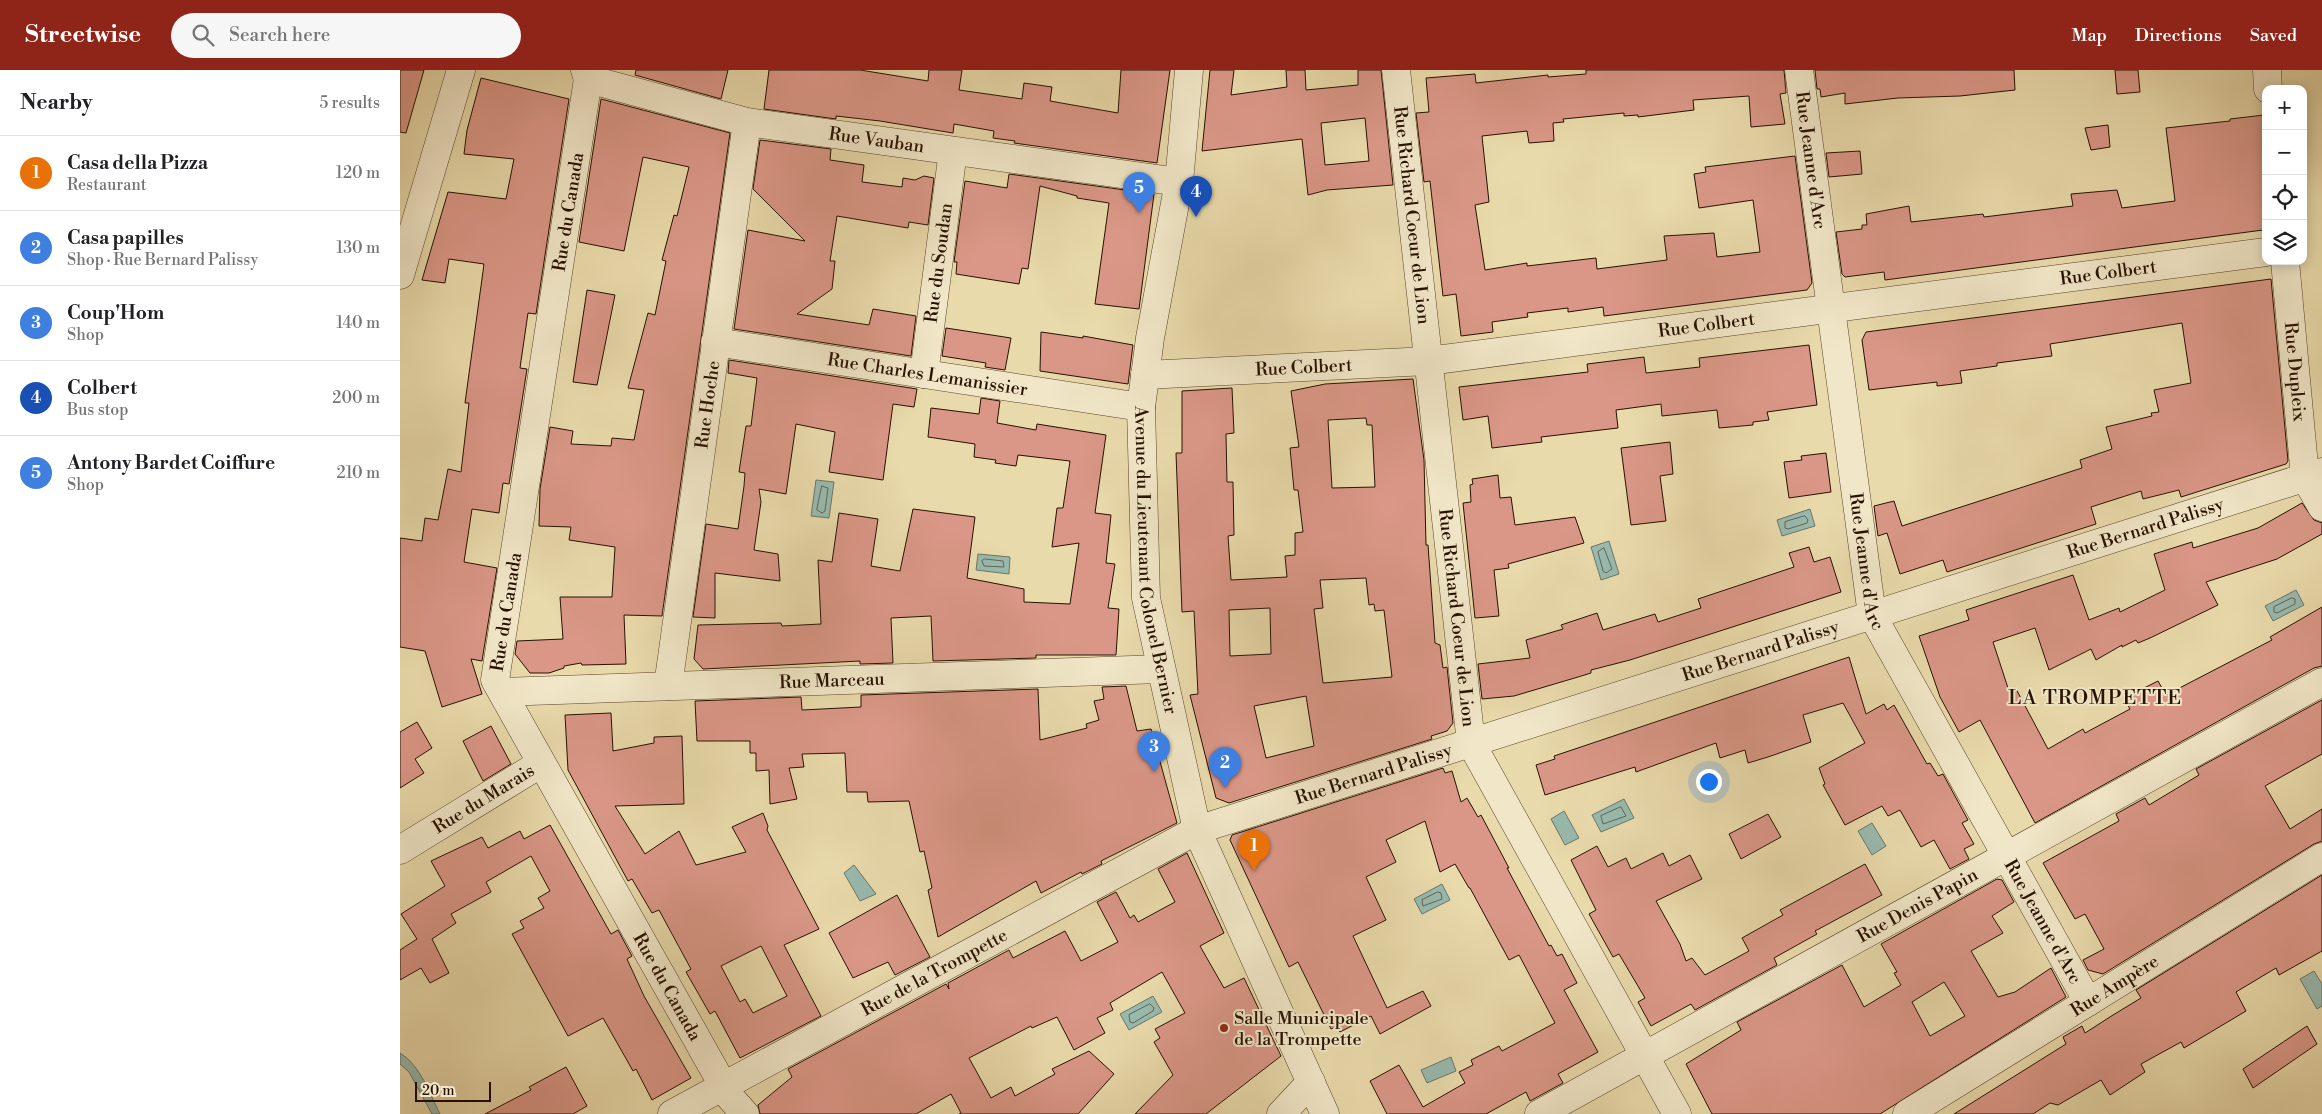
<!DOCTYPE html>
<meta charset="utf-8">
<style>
body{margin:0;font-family:"Libre Bodoni",serif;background:#f6f6f6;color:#202124}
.controls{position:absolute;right:15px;top:15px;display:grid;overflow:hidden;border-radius:10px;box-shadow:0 2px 12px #0003}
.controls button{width:45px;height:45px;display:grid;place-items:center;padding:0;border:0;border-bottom:1px solid #e0e0e0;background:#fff;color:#202124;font:25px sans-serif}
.scale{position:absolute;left:15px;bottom:12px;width:76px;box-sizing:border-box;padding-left:5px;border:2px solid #271000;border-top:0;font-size:14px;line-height:18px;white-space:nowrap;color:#271000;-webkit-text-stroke:4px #f1e7c8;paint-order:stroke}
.you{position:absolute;left:1308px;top:711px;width:18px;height:18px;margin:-12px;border:4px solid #fff;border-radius:50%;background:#1a73e8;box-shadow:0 0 0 8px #1a73e833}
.badge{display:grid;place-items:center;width:32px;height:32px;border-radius:50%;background:#8f2418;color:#fff;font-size:16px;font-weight:700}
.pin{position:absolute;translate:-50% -41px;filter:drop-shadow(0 1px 2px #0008)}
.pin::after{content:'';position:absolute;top:26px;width:18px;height:15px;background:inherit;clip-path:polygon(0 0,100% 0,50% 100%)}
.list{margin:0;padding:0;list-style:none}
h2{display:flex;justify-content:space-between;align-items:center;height:65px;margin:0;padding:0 20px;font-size:21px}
h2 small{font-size:16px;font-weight:400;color:#757577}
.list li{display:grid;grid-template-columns:32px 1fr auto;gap:15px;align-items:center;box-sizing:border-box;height:75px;padding:0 20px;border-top:1px solid #e0e0e0}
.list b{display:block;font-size:19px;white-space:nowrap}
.list p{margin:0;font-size:16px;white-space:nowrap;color:#757577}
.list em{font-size:16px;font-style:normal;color:#757577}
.icon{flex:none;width:28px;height:28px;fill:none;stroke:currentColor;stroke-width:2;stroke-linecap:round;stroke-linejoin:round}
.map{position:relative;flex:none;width:1922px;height:1044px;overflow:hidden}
header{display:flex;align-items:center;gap:30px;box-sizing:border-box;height:70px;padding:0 25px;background:#8f2418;color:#fff}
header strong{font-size:24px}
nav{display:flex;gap:28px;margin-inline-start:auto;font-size:18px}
.search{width:350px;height:45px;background:#f6f6f6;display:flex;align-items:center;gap:12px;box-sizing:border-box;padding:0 18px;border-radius:28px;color:#757577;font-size:19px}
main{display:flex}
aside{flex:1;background:#fff}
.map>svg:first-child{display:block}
</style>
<header>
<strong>Streetwise</strong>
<div class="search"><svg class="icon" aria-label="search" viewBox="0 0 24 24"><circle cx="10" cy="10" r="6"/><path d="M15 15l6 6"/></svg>Search here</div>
<nav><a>Map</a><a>Directions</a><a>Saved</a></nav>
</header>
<main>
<aside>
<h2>Nearby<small>5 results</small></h2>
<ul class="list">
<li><span class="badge" style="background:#e8710a">1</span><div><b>Casa della Pizza</b><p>Restaurant</p></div><em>120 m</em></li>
<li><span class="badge" style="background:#3f7fe0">2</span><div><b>Casa papilles</b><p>Shop · Rue Bernard Palissy</p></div><em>130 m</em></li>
<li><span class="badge" style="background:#3f7fe0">3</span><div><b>Coup'Hom</b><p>Shop</p></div><em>140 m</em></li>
<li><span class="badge" style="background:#1a4fb4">4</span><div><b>Colbert</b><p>Bus stop</p></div><em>200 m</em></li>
<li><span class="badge" style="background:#3f7fe0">5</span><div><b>Antony Bardet Coiffure</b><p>Shop</p></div><em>210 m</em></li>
</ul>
</aside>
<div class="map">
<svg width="1922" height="1044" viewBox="0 0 1922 1044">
<rect width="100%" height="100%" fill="#e9daab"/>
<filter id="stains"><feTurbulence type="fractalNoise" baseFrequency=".004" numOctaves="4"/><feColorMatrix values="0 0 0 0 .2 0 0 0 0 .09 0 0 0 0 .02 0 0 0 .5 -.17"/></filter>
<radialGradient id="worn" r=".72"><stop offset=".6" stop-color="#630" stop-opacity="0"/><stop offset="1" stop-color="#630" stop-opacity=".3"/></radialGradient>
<!-- water -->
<g fill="#98baae" stroke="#6b7668">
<polygon points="416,410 434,412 429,448 411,446"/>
<polygon points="1410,439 1415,456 1382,466 1377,450"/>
<polygon points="1209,471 1219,504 1201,510 1191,477"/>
<polygon points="578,484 610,487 609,504 576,500"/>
<polygon points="1896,520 1904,535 1873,551 1865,536"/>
<polygon points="1224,729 1234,748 1201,762 1192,745"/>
<polygon points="1164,741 1179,768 1165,775 1151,749"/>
<polygon points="1472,753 1486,776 1472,785 1458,761"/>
<polygon points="454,795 476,824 460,831 444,803"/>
<polygon points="1042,814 1050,830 1022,844 1014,829"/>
<polygon points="1914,901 1922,914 1922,936 1917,939 1900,909"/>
<polygon points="753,926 762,942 729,960 720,944"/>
<path d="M0,983C21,996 29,1023 40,1044H32L9,1002L0,994Z"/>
<polygon points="1051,987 1056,1001 1027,1013 1021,1000"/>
</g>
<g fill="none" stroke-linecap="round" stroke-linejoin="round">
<!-- shore -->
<g stroke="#606557" stroke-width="1">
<polygon points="422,416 428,418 425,441 422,443 417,440"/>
<polygon points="1405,446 1408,450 1407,453 1388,459 1385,458 1385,452"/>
<polygon points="1204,478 1212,499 1206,503 1203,501 1198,482"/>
<polygon points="585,489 603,491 604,497 584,496 582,491"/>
<polygon points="1892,528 1895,529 1895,534 1877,543 1874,542 1874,537"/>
<polygon points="1221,737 1226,746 1203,754 1201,746"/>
<polygon points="1038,822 1041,823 1042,829 1023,836 1022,830"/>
<polygon points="750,934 754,938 753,941 733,953 730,952 729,945"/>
</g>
</g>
<!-- building -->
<g fill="#da9787" stroke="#271000" fill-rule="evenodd">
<polygon points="0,0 24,0 6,63 0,62"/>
<polygon points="236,0 328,0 321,29 235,5"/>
<polygon points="369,0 460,0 528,11 529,0 562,0 559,20 622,29 624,13 652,17 650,31 718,43 721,0 770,0 757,93 614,73 615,71 593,68 594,61 554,54 553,63 480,51 436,46 436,49 364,39"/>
<path d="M810,0H834L831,25L887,17L886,0H905L906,20L958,15V0H981L993,115L927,120L908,125L902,69L802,81ZM965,48L969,91L925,95L921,53Z"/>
<polygon points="1186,0 1384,0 1386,23 1380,24 1385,54 1351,57 1349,26 1293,30 1294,40 1238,47 1238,45 1224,46 1224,43 1163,49 1164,52 1153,53 1154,71 1129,73 1127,61 1082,66 1089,132 1075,135 1085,200 1127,193 1127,196 1196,188 1197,199 1267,190 1264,166 1314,163 1317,187 1360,182 1353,130 1299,138 1294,104 1306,102 1305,97 1395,86 1412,213 1407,220 1204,246 1203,237 1168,242 1168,238 1127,243 1128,247 1092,252 1093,262 1061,266 1056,224 1043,226 1030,111 1024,112 1016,43 1029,42 1026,8 1075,4 1076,13 1148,5 1148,7 1186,4"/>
<polygon points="1415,0 1614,0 1615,20 1560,26 1498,28 1445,34 1445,23 1421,27 1420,19 1417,19"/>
<polygon points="1715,0 1738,0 1740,22 1717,24"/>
<polygon points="81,8 169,29 136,244 128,243 120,298 127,299 109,414 103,413 99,443 72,439 64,492 97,498 82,591 71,589 82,624 42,637 25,581 0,577 0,468 22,471 25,448 38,450 48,399 61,402 69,333 65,333 84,194 49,189 45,213 22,210 48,122 106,129 114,89 64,84 67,60"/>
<polygon points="201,29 330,63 262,546 224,545 226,594 182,595 181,593 164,596 164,598 149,603 130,603 115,584 117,571 163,569 160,527 212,527 215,477 169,470 171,457 139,456 140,419 150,357 173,361 171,374 211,376 212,368 234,370 244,320 228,318 248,243 255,245 266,191 262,190 274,145 277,146 289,97 243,87 224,181 179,172"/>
<polygon points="1864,45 1866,157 1863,160 1485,210 1484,202 1445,207 1442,204 1436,162 1462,159 1462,155 1467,155 1466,144 1509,136 1511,152 1583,144 1584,147 1673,136 1671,124 1717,120 1722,138 1775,131 1766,58 1830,51 1830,49"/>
<polygon points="1708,55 1710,77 1691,80 1685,58"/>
<polygon points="360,70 431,79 430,90 464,95 462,112 502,117 503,108 515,110 524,106 534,108 528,155 509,152 508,158 437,146 430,191 435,191 432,219 397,244 469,255 473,239 516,246 511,286 334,259 348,160 405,171 353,119"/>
<polygon points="1460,81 1462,104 1429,107 1426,83"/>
<polygon points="609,104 754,124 739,239 695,234 709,133 677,128 677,126 640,116 628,199 622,198 619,214 556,204 557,192 554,192 565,111 607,118"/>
<polygon points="1871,209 1888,391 1886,394 1781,427 1779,420 1743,429 1741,421 1691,437 1696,454 1547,502 1543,490 1500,504 1487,463 1478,466 1474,436 1494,431 1502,456 1682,398 1680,390 1712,379 1706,357 1752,346 1751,343 1759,342 1754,320 1791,313 1786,280 1782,253 1650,274 1652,286 1597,293 1597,296 1560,301 1562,313 1537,316 1537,312 1469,320 1462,270 1466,262"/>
<polygon points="187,220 215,225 197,315 173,312"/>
<polygon points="546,258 611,268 605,300 585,297 586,293 542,286"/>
<polygon points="641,262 683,268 683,266 733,275 728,314 640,301"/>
<polygon points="1409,275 1417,335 1367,342 1369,350 1353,352 1353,355 1319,358 1317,340 1262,346 1261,334 1216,340 1218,358 1141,367 1142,372 1092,378 1088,346 1063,350 1059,317 1188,302 1187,294 1244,287 1246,303 1300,297 1299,288"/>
<polygon points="329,290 517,319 514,337 493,334 483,410 429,402 435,362 396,354 386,424 359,419 361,432 354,480 378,484 380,511 315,503 315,548 293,547 306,454 338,459 344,416 345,403 339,402 346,356 351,356 357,308 328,303"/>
<path d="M1013,309L1024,390L1026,475H1028L1035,573L1040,575L1043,598L1047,597L1053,653L1047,661L1031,666L1032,669L829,733L816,728L790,625L798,624L794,541L782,542L776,383H782V321L832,318L834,363L826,364L827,412H833L834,465L828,466L831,510L887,507L885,486L895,485V463L903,462L898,420H894L890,378L899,377L891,321L925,314ZM966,348L967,355H972L975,417L932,418L928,350ZM966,508L969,535L974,534L975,541L984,540L992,607L923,613L914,539L923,538L920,510ZM870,538L871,584L830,586L829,540ZM906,626L914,676L866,688L854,636Z"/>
<polygon points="581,328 600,331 597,353 636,360 637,354 706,365 695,443 711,445 706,493 715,494 708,538 719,539 716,585 636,585 636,588 533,591 531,546 491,548 493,593 460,594 460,591 303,599 294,589 298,555 381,553 382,556 421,554 418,490 432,492 439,443 478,449 471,496 500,501 513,439 575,447 567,508 624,519 624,532 670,534 679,473 652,477 657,438 663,438 670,391 618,385 616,396 595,393 596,390 574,387 575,374 528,367 531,338 579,344"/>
<polygon points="1270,372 1273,404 1260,406 1266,451 1231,455 1221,378"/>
<polygon points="1426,383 1431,422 1389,428 1384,392 1402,390 1401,386"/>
<polygon points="1098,405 1100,428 1111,427 1115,455 1175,447 1184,473 1108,494 1109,498 1094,500 1099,546 1075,548 1063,433 1071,432 1070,415 1073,414 1072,409"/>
<polygon points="1902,433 1914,450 1922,453 1922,464 1877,489 1806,512 1818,535 1750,568 1738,573 1736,570 1722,577 1722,575 1696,590 1691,579 1649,600 1635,558 1593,572 1609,621 1615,617 1648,679 1683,659 1685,663 1730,639 1724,628 1758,611 1766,625 1872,570 1870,567 1922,537 1922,596 1914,598 1635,753 1580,650 1559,662 1540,627 1519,566 1569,550 1566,540 1673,505 1689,550 1719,538 1720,542 1765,520 1754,484 1792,472 1793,478 1858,458"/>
<polygon points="1409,477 1414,492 1430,487 1441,522 1230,590 1191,600 1191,603 1178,607 1114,626 1082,629 1078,594 1130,588 1126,570 1163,559 1161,555 1197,543 1203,560 1255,544 1258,552 1301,538 1298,529 1394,497 1389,483"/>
<polygon points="1449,587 1466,644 1484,634 1487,640 1494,635 1527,694 1530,693 1538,706 1543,704 1568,750 1562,753 1574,774 1564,779 1569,789 1550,799 1534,770 1521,777 1500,740 1488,746 1482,736 1445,755 1423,715 1425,714 1419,698 1465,673 1443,633 1403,645 1411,672 1368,687 1348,693 1345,680 1320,688 1316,673 1236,702 1235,697 1145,725 1136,695 1155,689 1154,686"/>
<polygon points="726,616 737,661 751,659 777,753 701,791 702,794 682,804 681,802 641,823 636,811 538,867 528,820 532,818 524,781 520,782 509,731 468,732 467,722 447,722 445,683 402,684 404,697 389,698 397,729 370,734 369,700 356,701 356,683 350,683 350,671 297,671 295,631 401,627 402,640 461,637 461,625 638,619 640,670 687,658 686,654 699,650 694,631 704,629 702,617"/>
<polygon points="1922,630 1922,684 1865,716 1890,759 1922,739 1922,771 1914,774 1703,904 1688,900 1683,890 1704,879 1685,844 1675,849 1643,793 1719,751 1716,744 1745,728 1749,735 1799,705 1796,699"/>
<path d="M211,643L213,681L254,673V667L282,666L284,734L215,736L245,784L279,761L296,795L346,782L332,757L363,743L368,756L367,760L419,859L384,875L421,946L340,988L315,941L310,944L286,902L291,899L259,840L252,843L232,809L228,811L168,700L165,645ZM361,876L387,926L353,943L345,929L340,932L321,896Z"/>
<polygon points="17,652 32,678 15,689 24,703 0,718 0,662"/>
<polygon points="91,656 111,694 83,711 63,671"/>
<polygon points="1043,698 1045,703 1052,701 1061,732 1067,728 1078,747 1081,745 1109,798 1107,798 1149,876 1151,875 1157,886 1162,884 1177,913 1164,920 1198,982 1158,1004 1163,1013 1130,1031 1126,1022 1086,1044 987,1044 970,1011 999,995 1023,1037 1065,1013 1059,1002 1073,995 1071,990 1099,976 1102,981 1155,953 1119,885 1109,890 1070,818 1069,818 1055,794 1040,802 1025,751 986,770 996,792 966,807 986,850 953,866 987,938 1023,921 1031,936 980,964 971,946 940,962 937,956 931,959 898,892 889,897 830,770 832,765"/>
<polygon points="1368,744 1381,767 1341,789 1329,764"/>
<polygon points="150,755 211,864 218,860 232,886 227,889 244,926 291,1008 252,1030 236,999 233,1001 203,948 168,966 112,864 124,858 120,851 144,838 138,828 150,821 131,786 86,812 91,822 51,844 56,853 32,869 49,903 30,913 21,898 0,910 0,880 17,869 1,844 45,816 31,791 82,767 88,778 120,761 124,769"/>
<polygon points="1197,776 1208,797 1226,788 1231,799 1263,783 1269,796 1290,785 1302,809 1256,831 1280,874 1286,891 1292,888 1305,905 1349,881 1342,868 1383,845 1380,840 1465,794 1482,825 1415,861 1417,864 1374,888 1377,895 1295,940 1291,934 1251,956 1238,932 1245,928 1219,884 1213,887 1189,844 1196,840 1171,790"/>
<polygon points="787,783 824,863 800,876 824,918 844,908 881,986 806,1044 735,1044 773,1005 754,972 760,968 755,959 785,943 762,902 710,933 713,940 697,948 705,963 674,980 657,947 632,958 631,956 569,988 591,1028 611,1017 615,1026 655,1004 652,999 689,981 714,1004 678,1044 559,1044 561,1043 551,1024 516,1044 360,1044 358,1035 392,1007 388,999 546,914 549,919 548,913 609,880 613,888 665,861 681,891 718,872 697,832 716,822 730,848 734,845 738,852 775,832 758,799"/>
<polygon points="1922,805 1922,881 1879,905 1876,898 1836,922 1846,941 1784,978 1781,972 1741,994 1745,1002 1710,1025 1701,1010 1658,1035 1650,1033 1633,1044 1554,1044 1666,974 1663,967 1682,956 1685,963 1713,945 1741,928 1736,920"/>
<path d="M1597,809L1602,810L1614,832L1592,846L1603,863L1571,881L1598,927L1615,922L1651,898L1666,927L1480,1044H1312L1286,994L1341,960L1337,952L1442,895L1464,937L1501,915L1494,903L1497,902L1481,874ZM1544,912L1565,946L1530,966L1512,932Z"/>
<polygon points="497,825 530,887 495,905 488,892 453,908 429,863"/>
<polygon points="1907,956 1917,974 1853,1018 1843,999"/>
<polygon points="166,997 187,1036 173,1044 85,1044 131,1020 129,1017"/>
</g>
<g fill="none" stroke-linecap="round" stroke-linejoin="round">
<defs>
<g id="minor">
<path id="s1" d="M185,0L188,9L347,52L779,112"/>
<path id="s2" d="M789,0L779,112L750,268L741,337L746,528L797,760L925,1044"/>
<path id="s3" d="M996,0L1071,673L1277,1044"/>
<path id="s4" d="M1399,0L1472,545L1688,932"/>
<polyline points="1867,0 1868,19"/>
<path id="s5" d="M188,9L95,610L329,1026L345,1044"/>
<path id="s6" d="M1885,191L1905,407L1922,437"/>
<polyline points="0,205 61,0"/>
<path id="s7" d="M315,272L741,337"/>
<path id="s8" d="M524,304L553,81"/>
<path id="s9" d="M745,305L1028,291L1866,182"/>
<path id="s10" d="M268,616L347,52"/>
<path id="s11" d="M103,622L761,599"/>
<path id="s12" d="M0,780L140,694"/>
<path id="s13" d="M272,1044L797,760L1922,402"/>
<polyline points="881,1044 911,1012"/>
<path id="s14" d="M1139,1044L1922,612"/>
<path id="s15" d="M1507,1044L1922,787"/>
</g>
</defs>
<!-- minor casing -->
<use href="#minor" stroke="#58422b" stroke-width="29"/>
<!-- minor -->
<use href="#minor" stroke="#f1e7c8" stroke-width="28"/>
</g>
<!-- markers -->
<circle fill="#8f2418" stroke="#f1e7c8" stroke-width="2" cx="824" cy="958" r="5"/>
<g text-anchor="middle" stroke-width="4" stroke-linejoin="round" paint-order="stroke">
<!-- street labels -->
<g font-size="18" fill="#271000" stroke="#f1e7c8">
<text dy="6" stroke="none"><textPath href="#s1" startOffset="305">Rue Vauban</textPath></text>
<text dy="6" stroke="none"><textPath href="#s4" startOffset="91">Rue Jeanne d'Arc</textPath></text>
<text transform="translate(168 142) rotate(-81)" y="6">Rue du Canada</text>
<text dy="6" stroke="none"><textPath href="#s3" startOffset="146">Rue Richard Coeur de Lion</textPath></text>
<text dy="6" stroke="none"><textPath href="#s8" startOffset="112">Rue du Soudan</textPath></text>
<text dy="6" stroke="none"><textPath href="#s9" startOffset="969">Rue Colbert</textPath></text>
<text dy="6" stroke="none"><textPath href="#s9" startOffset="564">Rue Colbert</textPath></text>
<text dy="6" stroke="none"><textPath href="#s9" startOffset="159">Rue Colbert</textPath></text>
<text dy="6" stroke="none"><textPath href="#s6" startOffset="111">Rue Dupleix</textPath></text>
<text dy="6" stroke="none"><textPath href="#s7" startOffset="215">Rue Charles Lemanissier</textPath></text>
<text dy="6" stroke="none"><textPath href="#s10" startOffset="284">Rue Hoche</textPath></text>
<text dy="6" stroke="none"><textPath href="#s13" startOffset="1592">Rue Bernard Palissy</textPath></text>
<text dy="6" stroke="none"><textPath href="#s2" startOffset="495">Avenue du Lieutenant Colonel Bernier</textPath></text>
<text dy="6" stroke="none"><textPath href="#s4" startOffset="496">Rue Jeanne d'Arc</textPath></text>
<text transform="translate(106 542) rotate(-81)" y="6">Rue du Canada</text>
<text dy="6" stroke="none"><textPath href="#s3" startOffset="551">Rue Richard Coeur de Lion</textPath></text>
<text dy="6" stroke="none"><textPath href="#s13" startOffset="1188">Rue Bernard Palissy</textPath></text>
<text dy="6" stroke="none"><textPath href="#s11" startOffset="329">Rue Marceau</textPath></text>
<text dy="6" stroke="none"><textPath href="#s13" startOffset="782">Rue Bernard Palissy</textPath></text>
<text dy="6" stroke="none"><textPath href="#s12" startOffset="98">Rue du Marais</textPath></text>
<text dy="6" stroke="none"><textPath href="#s14" startOffset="432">Rue Denis Papin</textPath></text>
<text dy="6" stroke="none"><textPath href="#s4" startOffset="901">Rue Jeanne d'Arc</textPath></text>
<text dy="6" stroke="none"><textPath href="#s13" startOffset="298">Rue de la Trompette</textPath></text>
<text dy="6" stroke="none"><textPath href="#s5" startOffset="960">Rue du Canada</textPath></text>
<text dy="6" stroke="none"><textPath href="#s15" startOffset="244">Rue Ampère</textPath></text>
</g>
<!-- poi labels -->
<g font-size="18" fill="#271000" stroke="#f1e7c8" text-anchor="start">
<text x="834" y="954">Salle Municipale<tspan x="834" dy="21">de la Trompette</tspan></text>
</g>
<!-- quarter labels -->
<g font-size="20" letter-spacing="1" fill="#271000" stroke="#f1e7c8">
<text x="1695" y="634">LA TROMPETTE</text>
</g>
</g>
<rect width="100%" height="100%" filter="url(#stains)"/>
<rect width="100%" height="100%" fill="url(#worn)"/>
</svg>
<div class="controls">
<button>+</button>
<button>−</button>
<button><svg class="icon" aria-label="locate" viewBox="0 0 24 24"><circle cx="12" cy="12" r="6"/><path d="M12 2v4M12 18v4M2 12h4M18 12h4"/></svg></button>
<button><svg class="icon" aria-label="layers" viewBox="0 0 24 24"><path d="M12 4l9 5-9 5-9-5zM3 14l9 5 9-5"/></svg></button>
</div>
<div class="scale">20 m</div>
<div class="you"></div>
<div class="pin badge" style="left:854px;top:801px;background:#e8710a">1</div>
<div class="pin badge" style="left:825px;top:718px;background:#3f7fe0">2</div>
<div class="pin badge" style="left:754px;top:702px;background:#3f7fe0">3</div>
<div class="pin badge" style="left:796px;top:147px;background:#1a4fb4">4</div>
<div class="pin badge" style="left:739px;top:143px;background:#3f7fe0">5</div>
</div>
</main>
